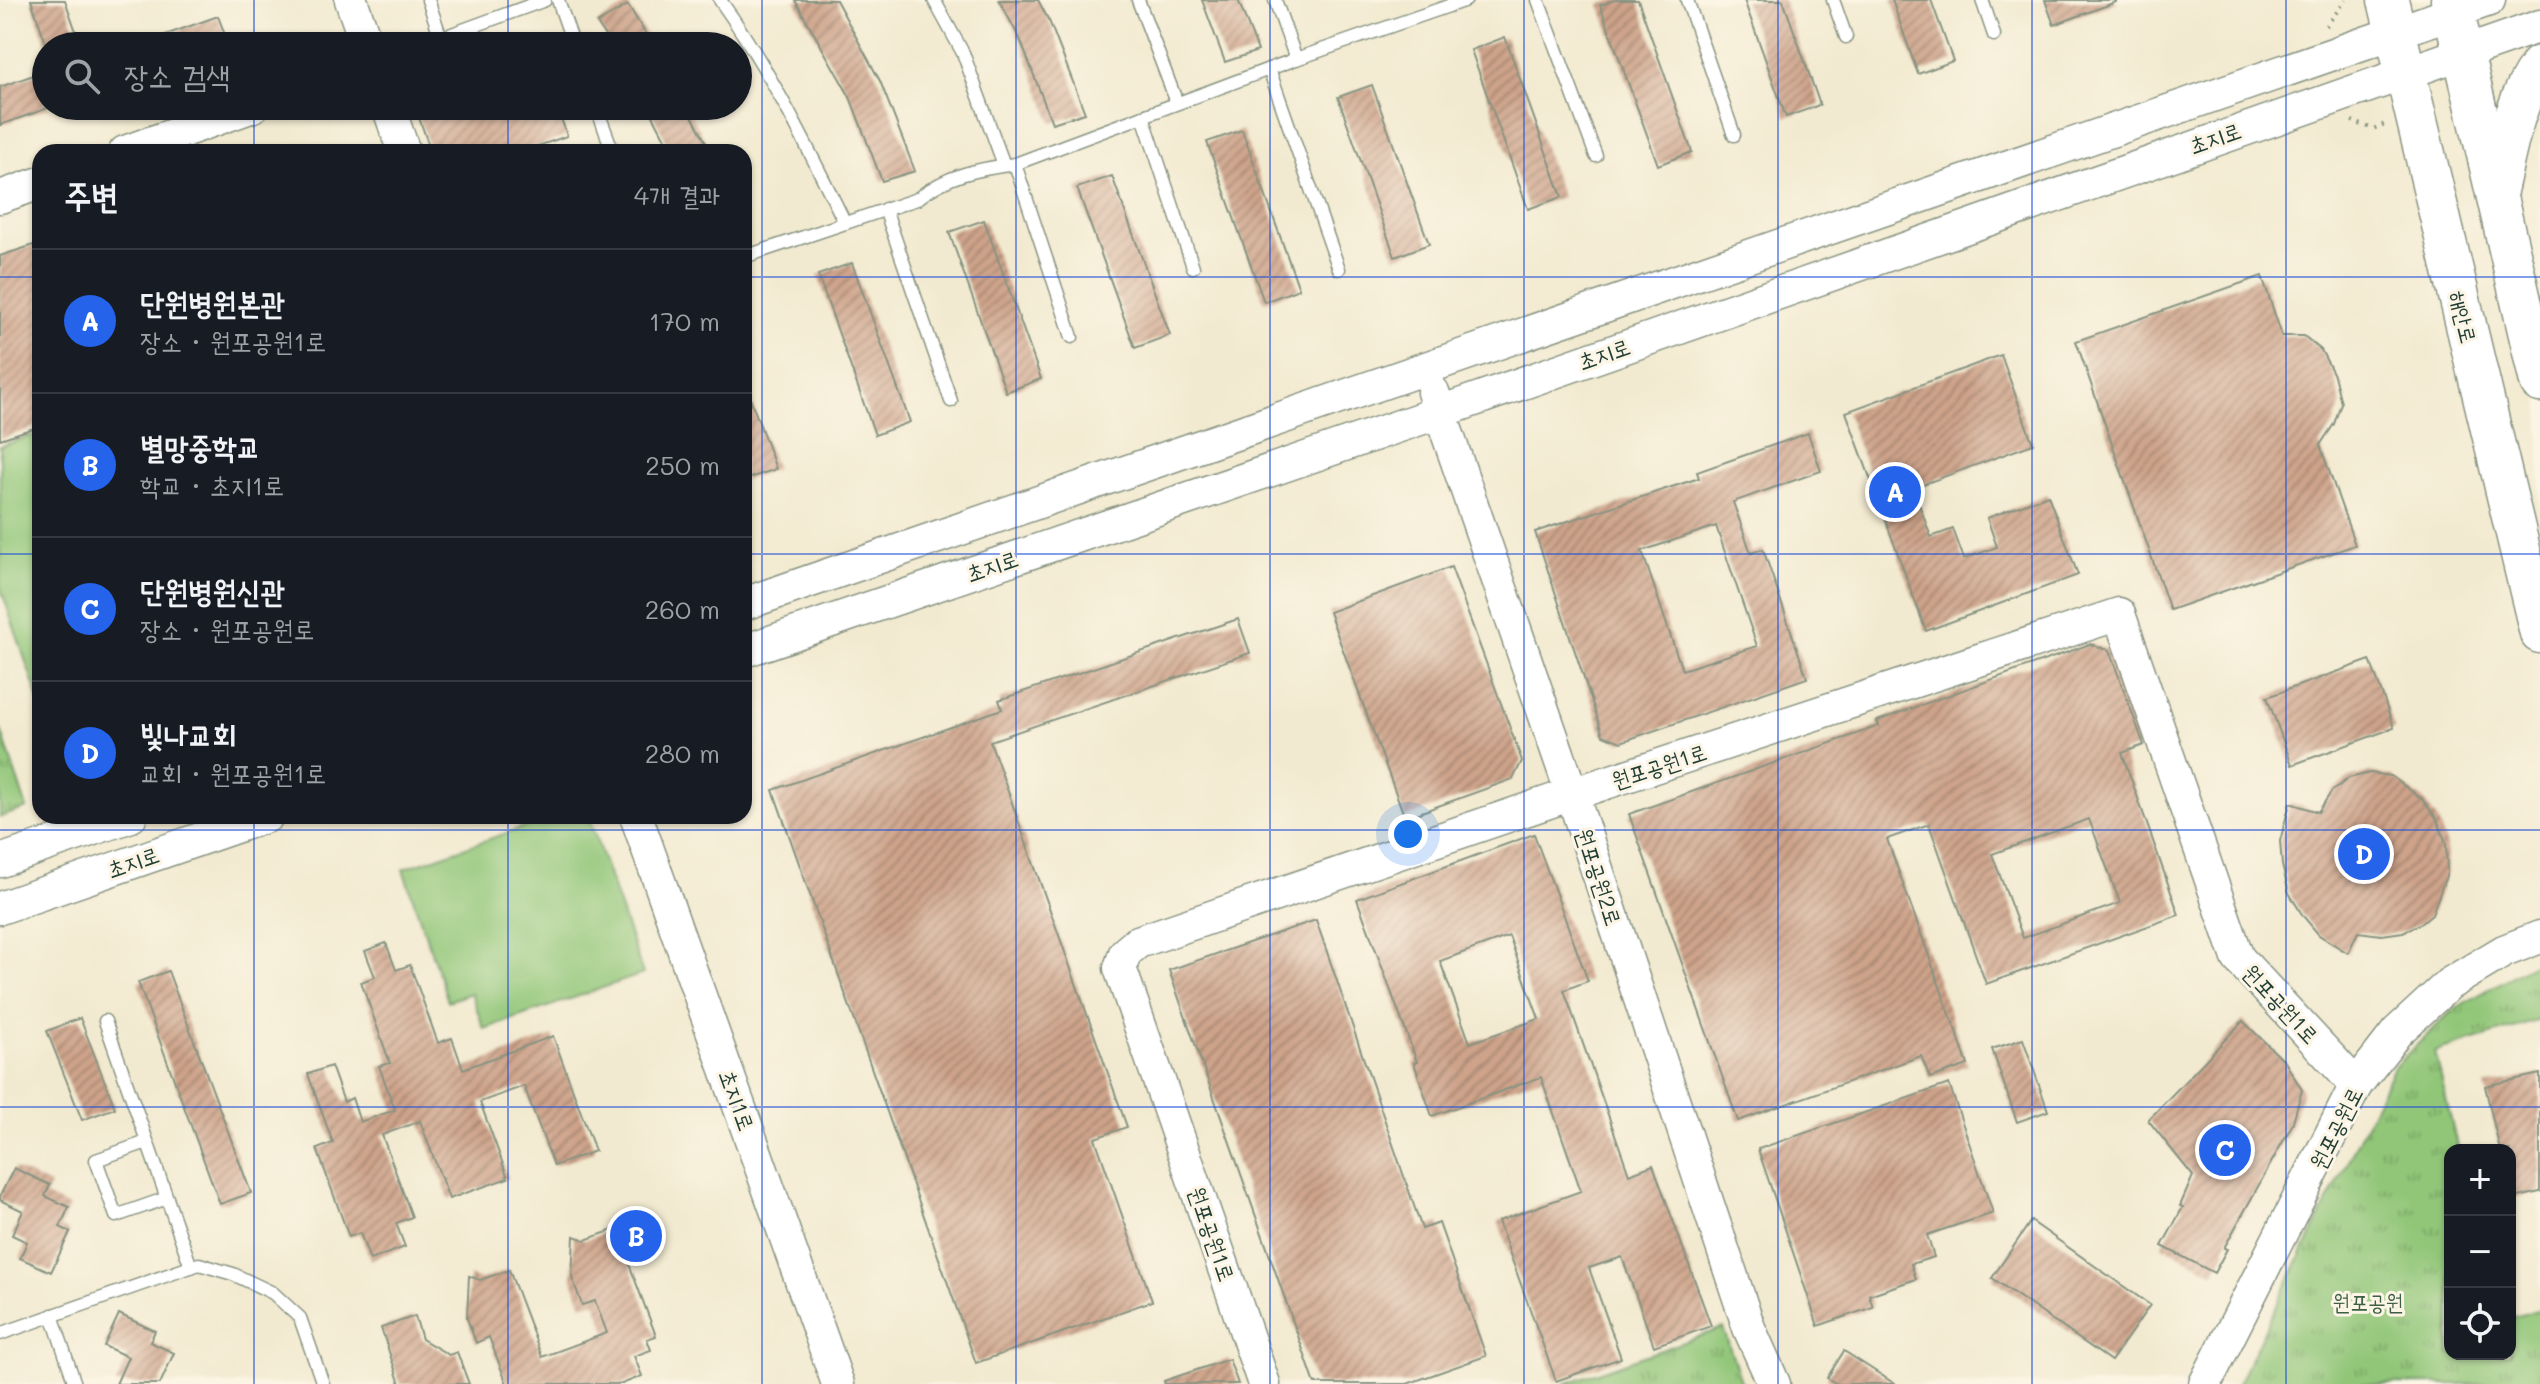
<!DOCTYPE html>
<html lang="ko">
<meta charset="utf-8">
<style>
body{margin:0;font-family:Mali,"Poor Story",sans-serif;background:#20242c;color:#f1f3f6}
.controls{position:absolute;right:24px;bottom:24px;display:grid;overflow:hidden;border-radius:16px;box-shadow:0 2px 6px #0004}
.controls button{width:72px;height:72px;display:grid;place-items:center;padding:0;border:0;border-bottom:2px solid #363941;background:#171b24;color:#f1f3f6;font:40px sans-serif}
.you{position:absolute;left:1408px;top:834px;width:28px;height:28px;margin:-20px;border:6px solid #fff;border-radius:50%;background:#1a73e8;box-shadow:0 0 0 12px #1a73e833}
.badge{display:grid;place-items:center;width:52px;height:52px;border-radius:50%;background:#2563eb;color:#fff;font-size:26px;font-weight:700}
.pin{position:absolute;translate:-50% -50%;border:4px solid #fff;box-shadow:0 2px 8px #0006}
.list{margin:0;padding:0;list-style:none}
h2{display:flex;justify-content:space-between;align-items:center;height:104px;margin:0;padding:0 32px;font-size:34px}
h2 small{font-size:26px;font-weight:400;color:#9ea1a6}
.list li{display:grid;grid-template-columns:52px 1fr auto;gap:24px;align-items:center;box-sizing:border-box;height:144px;padding:0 32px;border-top:2px solid #363941}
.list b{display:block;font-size:30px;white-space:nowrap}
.list p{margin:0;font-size:26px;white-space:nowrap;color:#9ea1a6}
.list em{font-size:26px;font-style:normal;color:#9ea1a6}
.icon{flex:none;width:44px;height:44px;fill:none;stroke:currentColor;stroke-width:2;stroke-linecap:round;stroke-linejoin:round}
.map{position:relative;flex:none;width:2540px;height:1384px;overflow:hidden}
.search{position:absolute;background:#171b24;box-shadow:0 2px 6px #0004;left:32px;top:32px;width:720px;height:88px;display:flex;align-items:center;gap:20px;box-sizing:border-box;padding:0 28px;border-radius:44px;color:#9ea1a6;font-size:30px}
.panel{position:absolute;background:#171b24;box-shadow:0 2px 6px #0004;left:32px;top:144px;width:720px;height:680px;border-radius:24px}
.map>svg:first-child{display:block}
</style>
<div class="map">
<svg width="2540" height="1384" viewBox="0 0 2540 1384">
<defs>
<pattern id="grass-tufts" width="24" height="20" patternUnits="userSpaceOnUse" patternTransform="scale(2)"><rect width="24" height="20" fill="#91c678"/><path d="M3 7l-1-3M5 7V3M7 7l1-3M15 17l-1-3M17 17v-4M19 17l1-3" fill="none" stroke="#76a263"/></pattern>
<pattern id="building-hatch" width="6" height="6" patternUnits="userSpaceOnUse" patternTransform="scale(2)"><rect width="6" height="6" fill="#cea38a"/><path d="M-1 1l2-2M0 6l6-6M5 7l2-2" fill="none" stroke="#a78672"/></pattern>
</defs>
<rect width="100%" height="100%" fill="#fcf5e5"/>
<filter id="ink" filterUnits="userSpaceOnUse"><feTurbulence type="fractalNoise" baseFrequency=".0125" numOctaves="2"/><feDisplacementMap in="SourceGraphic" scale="16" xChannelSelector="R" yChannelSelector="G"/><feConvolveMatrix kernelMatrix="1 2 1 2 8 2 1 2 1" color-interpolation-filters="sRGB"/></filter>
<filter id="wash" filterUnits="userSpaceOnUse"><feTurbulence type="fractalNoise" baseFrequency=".006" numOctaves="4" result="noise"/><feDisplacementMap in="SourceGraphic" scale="32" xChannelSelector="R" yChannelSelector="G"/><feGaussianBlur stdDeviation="1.8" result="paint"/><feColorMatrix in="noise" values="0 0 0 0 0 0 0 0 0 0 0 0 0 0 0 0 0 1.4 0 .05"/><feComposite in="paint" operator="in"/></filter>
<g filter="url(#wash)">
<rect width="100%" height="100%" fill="#f2ead0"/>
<!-- grass -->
<g fill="url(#grass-tufts)" stroke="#588256" stroke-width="2">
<polygon points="0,727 27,808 0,817"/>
<polygon points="2537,962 2540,962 2540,1020 2435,1052 2458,1150 2450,1150 2450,1354 2510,1354 2510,1318 2540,1309 2540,1384 2238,1384 2394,1067 2454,1009"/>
<polygon points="1723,1328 1742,1384 1564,1384"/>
</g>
<!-- pitch -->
<g fill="#91c678" stroke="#588256" stroke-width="2">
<polygon points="40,433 40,703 0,586 0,446"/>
<polygon points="555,816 588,816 643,974 484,1029 471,993 448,1001 403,869"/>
</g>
<g id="blocks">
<!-- building -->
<g fill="url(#building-hatch)" fill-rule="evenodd">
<polygon points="31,0 65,0 81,46 47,46"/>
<polygon points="795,0 836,0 880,81 915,171 882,181 850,97"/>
<polygon points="999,0 1038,0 1050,23 1085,113 1052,123 1020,39"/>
<polygon points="1202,0 1238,0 1258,51 1225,62"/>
<polygon points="1614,0 1638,0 1692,152 1658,165 1600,5"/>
<polygon points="1744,0 1783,0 1820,105 1786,117"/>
<polygon points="1892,0 1931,0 1953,61 1918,74"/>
<polygon points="2045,0 2116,0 2116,2 2054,25"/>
<polygon points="628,5 653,46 611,46 597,23"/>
<polygon points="218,16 229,46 141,46 140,44"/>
<polygon points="1505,37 1562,197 1528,209 1471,50"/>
<polygon points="39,73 46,94 46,106 51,107 0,125 0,87"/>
<polygon points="1372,85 1429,244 1395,257 1338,97"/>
<polygon points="415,106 557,106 567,136 521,152 431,152"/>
<polygon points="648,106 687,106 711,152 672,152"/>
<polygon points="1242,130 1299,289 1264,302 1207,142"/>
<polygon points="1112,176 1170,335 1135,348 1077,188"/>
<polygon points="984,220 1041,379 1006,392 949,232"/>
<polygon points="40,243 40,426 0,439 0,256"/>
<polygon points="852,263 910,422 875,435 818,275"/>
<polygon points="2262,276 2282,336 2304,336 2321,350 2334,375 2341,403 2334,424 2320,445 2355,545 2170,610 2076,341"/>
<polygon points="2001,355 2033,444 1913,488 1931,537 1953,529 1964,559 1997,547 1987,518 2048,495 2078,575 1926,631 1846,412"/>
<polygon points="744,387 746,387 776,469 744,480"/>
<path d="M1808,433L1821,471L1733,502L1751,553L1763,549L1807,678L1621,742L1603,735L1535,532L1699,478L1697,472ZM1716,526L1757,646L1682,670L1642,551Z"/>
<polygon points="1451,567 1522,761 1513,779 1405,818 1329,612"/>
<polygon points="1238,619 1250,653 990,741 1127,1127 1095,1138 1152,1301 976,1363 773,790 1002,709 999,700"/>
<path d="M2090,644L2109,650L2144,745L2122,753L2179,915L1986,984L1929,824L1887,839L1968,1065L1930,1078L1921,1056L1738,1121L1629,814L1879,726L1877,721ZM2089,819L2120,903L2023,938L1992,854Z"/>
<polygon points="2370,660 2394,728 2292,765 2267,697"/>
<polygon points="2370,773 2391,776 2422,799 2437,819 2446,843 2447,873 2432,914 2420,924 2403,932 2382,935 2358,932 2348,953 2319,935 2303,916 2289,893 2282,865 2280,841 2290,803 2318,812 2332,791 2349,778"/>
<path d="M1534,834L1588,981L1564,990L1629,1174L1653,1165L1711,1326L1654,1346L1622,1257L1589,1268L1621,1358L1556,1381L1498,1221L1581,1191L1541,1077L1432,1116L1414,1063L1417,1062L1357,899ZM1509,936L1539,1019L1470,1043L1440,961Z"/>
<polygon points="1316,920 1422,1229 1439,1223 1486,1356 1407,1384 1315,1384 1169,970"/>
<polygon points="386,943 396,970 410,965 438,1043 452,1038 463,1069 553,1036 595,1151 554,1166 524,1086 480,1102 508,1178 449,1199 420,1121 382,1135 412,1217 396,1223 405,1247 370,1260 360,1233 349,1237 317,1149 333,1143 308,1074 331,1066 344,1102 352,1098 360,1122 395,1110 379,1066 390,1063 361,982 375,977 365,951"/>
<polygon points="168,971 251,1193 220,1204 138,982"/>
<polygon points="80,1018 115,1108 82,1120 47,1031"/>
<polygon points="2243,1021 2285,1062 2302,1090 2292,1125 2224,1248 2227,1249 2214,1273 2162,1246 2183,1207 2180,1206 2193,1176 2148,1120"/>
<polygon points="2023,1039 2048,1111 2017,1122 1992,1049"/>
<polygon points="2540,1074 2540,1192 2510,1199 2510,1150 2500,1150 2485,1086"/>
<polygon points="1949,1084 1993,1213 1927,1235 1934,1257 1911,1264 1916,1279 1869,1295 1873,1307 1818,1326 1758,1149"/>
<polygon points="14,1168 50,1185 45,1196 69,1207 60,1227 70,1232 51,1272 20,1258 27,1242 12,1235 23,1211 0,1200 0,1196"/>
<polygon points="2031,1221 2150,1305 2111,1361 1992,1278"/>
<polygon points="616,1229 656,1336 647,1339 651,1350 634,1356 642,1376 622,1384 507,1384 489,1337 476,1343 467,1318 469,1276 480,1280 509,1270 542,1357 607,1333 595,1301 582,1305 572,1277 574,1236 585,1240"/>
<polygon points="119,1314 155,1331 150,1342 174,1353 160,1384 116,1384 128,1357 104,1346"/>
<polygon points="415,1316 422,1339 449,1355 457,1352 469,1384 400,1384 381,1328"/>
<polygon points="1844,1351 1895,1384 1837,1384 1827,1378"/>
<polygon points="1229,1359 1238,1384 1165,1384 1164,1381"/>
</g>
</g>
</g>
<g filter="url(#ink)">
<use href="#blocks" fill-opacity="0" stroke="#889482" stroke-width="2"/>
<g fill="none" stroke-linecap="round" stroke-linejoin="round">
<defs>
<g id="service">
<polyline points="428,0 441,38"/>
<polyline points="558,0 574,46"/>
<path d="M720,0C770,70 807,146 845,223"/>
<polyline points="934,0 963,53 1004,165"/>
<polyline points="1138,0 1177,103"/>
<polyline points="1275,0 1296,59 1466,0"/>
<polyline points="1538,0 1596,156"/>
<polyline points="1687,0 1734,135"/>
<polyline points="1833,0 1846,37"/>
<polyline points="1982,0 1994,35"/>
<polyline points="419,46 545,0"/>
<polyline points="1269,69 1339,269"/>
<polyline points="596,106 613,152"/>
<polyline points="1143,116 1193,267"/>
<polyline points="1015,164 1072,337"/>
<polyline points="885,209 951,401"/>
<path d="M744,257L917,199C946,175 978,169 1015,164L1296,59"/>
<polyline points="105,1021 191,1267"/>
<polyline points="147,1142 96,1160 116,1216 167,1198"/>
<polyline points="52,1315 75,1384"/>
<polyline points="0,1334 199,1264 233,1274 273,1293 300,1318 323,1384"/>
</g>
<g id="tertiary">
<polyline points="351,0 367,46"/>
<polyline points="388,106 404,152"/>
<polyline points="125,152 253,106"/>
<polyline points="0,197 40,183"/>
<polyline points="1433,392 1572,794 1749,1328 1774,1384"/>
<polyline points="744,604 2489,0"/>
<polyline points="744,651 1440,412 2540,26"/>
<polyline points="636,816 838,1384"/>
<polyline points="0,861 131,816"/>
<polyline points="0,908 267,816"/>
<polyline points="1264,1384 1120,968 1125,953 1138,942 1572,794 2119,614 2238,958 2356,1085"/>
<polyline points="2205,1384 2356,1085 2397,1032 2449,984 2504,951 2540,937"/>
</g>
<g id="primary">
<polyline points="2388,0 2540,633"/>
<polyline points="2451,0 2540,382"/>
<path d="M2498,186C2508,144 2514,101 2540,66"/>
</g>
</defs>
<!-- service casing -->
<use href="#service" stroke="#889482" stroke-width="15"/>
<!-- tertiary casing -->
<use href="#tertiary" stroke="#889482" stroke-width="35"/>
<!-- primary casing -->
<use href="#primary" stroke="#889482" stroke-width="43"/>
<!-- path -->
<g stroke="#889482" stroke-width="4" stroke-dasharray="2 6" stroke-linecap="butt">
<polyline points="2326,26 2346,0"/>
<polyline points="2352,121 2373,129 2388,123"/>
</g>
<!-- service -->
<use href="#service" stroke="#fff" stroke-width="12"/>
<!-- tertiary -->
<use href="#tertiary" stroke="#fff" stroke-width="32"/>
<!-- primary -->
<use href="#primary" stroke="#fff" stroke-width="40"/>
</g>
</g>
<!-- grid -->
<path fill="none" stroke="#1d4ed8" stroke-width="2" stroke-opacity="0.55" d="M254,0V46M508,0V46M762,0V1384M1016,0V1384M1270,0V1384M1524,0V1384M1778,0V1384M2032,0V1384M2286,0V1384M254,106V152M508,106V152M0,277H40M744,277H2540M0,554H40M744,554H2540M254,816V1384M508,816V1384M0,830H2540M0,1107H2540"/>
<g text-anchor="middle" stroke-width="6" stroke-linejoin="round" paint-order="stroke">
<!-- street labels -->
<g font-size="22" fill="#1f3d34" stroke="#fcf5e5">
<text transform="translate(2215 138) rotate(-19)" y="8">초지로</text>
<text transform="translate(2463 317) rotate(76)" y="8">해안로</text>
<text transform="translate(1604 354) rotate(-19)" y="8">초지로</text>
<text transform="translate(992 566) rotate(-19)" y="8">초지로</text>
<text transform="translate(1659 766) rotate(-18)" y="8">원포공원1로</text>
<text transform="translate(133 862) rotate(-19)" y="8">초지로</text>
<text transform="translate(1599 877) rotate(72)" y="8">원포공원2로</text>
<text transform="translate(2281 1004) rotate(47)" y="8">원포공원1로</text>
<text transform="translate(737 1100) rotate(70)" y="8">초지1로</text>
<text transform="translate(2336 1128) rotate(-63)" y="8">원포공원로</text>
<text transform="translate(1212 1234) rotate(71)" y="8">원포공원1로</text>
</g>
<!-- park labels -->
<g font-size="22" fill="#3c5f45" stroke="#fcf5e5">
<text x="2368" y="1310">원포공원</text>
</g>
</g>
</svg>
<div class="controls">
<button>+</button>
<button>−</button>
<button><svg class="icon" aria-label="locate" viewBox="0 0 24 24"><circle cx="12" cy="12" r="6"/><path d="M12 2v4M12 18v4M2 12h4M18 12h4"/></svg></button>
</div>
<div class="you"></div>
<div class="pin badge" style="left:1895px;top:492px">A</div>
<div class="pin badge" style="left:636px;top:1236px">B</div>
<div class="pin badge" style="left:2225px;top:1150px">C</div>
<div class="pin badge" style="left:2364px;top:854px">D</div>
<div class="search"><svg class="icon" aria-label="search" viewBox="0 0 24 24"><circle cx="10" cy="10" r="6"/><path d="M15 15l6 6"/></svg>장소 검색</div>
<section class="panel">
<h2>주변<small>4개 결과</small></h2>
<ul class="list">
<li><span class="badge">A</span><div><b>단원병원본관</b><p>장소 · 원포공원1로</p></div><em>170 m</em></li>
<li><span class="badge">B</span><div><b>별망중학교</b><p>학교 · 초지1로</p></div><em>250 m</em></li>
<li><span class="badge">C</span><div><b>단원병원신관</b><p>장소 · 원포공원로</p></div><em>260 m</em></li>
<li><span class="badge">D</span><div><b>빛나교회</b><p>교회 · 원포공원1로</p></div><em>280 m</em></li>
</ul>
</section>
</div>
